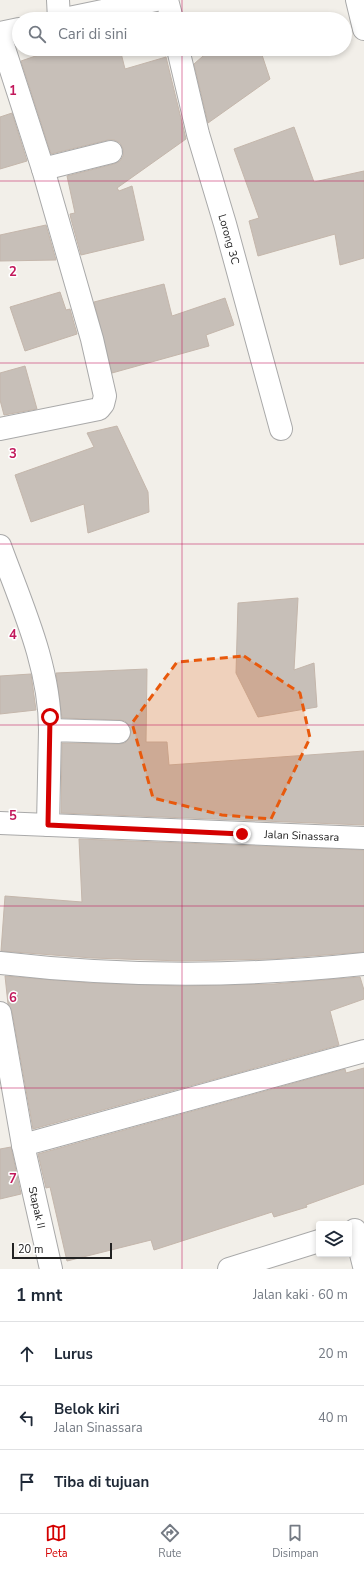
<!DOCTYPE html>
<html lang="id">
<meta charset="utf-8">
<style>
body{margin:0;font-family:"Nunito Sans",sans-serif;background:#f2f2f3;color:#1f2937}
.controls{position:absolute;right:12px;bottom:12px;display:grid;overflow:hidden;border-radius:4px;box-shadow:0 2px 6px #0003}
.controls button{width:36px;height:36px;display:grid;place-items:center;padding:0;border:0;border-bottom:1px solid #e0e1e3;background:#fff;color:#1f2937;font:20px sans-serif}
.scale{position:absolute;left:12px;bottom:10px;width:100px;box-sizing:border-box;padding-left:4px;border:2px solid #222;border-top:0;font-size:11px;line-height:14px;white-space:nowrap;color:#222;-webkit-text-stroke:3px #fff;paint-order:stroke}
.stop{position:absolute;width:12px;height:12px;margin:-9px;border:3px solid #d40000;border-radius:50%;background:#fff}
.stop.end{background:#d40000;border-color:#fff;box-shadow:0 1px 4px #0008}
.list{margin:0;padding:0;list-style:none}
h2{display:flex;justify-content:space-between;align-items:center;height:52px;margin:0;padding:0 16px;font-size:17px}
h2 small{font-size:13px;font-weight:400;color:#747a83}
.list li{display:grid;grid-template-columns:26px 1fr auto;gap:12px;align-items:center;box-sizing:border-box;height:64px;padding:0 16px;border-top:1px solid #e0e1e3}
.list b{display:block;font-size:15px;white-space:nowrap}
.list p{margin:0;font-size:13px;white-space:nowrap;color:#747a83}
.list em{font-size:13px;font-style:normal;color:#747a83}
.icon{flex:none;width:22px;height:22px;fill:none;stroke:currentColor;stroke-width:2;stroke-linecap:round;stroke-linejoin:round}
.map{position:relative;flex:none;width:364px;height:1269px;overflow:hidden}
.search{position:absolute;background:#fff;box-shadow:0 2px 6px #0003;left:12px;right:12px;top:12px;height:44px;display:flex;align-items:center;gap:10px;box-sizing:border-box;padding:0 14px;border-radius:22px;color:#747a83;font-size:15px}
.sheet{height:244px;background:#fff}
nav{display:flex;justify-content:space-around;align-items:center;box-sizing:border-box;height:56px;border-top:1px solid #e0e1e3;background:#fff;font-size:11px;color:#747a83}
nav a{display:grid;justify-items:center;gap:2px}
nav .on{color:#d40000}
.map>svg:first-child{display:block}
</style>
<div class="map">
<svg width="364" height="1269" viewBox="0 0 364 1269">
<rect width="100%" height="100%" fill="#f2efe9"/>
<!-- building -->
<g fill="#c7bfb8" stroke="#c4b6ab">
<polygon points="56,49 120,49 125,69 166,57 186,139 117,188 119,191 132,186 144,240 81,255 71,219 70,214 75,213 67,176 114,164 120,161 123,156 123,149 120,143 114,140 108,140 51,154 21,61"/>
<polygon points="211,49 260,49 270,79 208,123 194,64"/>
<polygon points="12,113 27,161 0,169 0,117"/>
<polygon points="294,127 314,182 364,171 364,258 340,265 335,234 258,256 249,221 259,218 234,149"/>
<polygon points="46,225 56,260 0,261 0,235"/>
<polygon points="164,284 172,316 225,298 234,325 206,335 209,346 112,373 94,302"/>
<polygon points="60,292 66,310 70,309 77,334 25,351 10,307"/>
<polygon points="25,366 37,409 4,415 0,400 0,373"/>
<polygon points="117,426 148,492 149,512 88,533 84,504 31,522 15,475 94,447 87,433"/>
<polygon points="298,598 294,670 314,663 317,707 258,717 236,673 238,603"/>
<polygon points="147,669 146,742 167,742 169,765 364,751 364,825 61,813 62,743 119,744 125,743 129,739 131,732 130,726 125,721 120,720 62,718 56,673"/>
<polygon points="31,674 36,710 0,714 0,676"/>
<polygon points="79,839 364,850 364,952 272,959 182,961 92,958 1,951 5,896 82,902"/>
<polygon points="5,976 90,983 182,986 274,984 360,977 364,990 364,999 330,1011 339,1045 33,1129 12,1011 8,1004"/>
<polygon points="364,1068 364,1184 306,1205 307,1207 274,1217 272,1212 154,1250 151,1240 67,1261 50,1187 46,1188 38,1154 345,1069 346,1073"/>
<polygon points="11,1147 21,1194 0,1199 0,1149"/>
</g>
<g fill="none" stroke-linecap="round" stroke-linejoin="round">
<defs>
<g id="minor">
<polyline points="58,0 59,19"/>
<polyline points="167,0 172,19"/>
<polyline points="357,0 364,29"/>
<polyline points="64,19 156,0"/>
<polyline points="0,33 19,29"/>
<polyline points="0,36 43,169 92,339 105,396 103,404 99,409 0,429"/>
<path id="s1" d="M178,49L198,134L225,224L281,429"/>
<polyline points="43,169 111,152"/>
<path d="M0,546C22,606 50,666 50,730"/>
<path id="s2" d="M0,823L364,838"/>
<polyline points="48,825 50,730 119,732"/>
<path d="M0,963C121,977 243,977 364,964"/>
<path id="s3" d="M0,1013L23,1145L51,1269"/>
<polyline points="23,1145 364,1051"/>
<polyline points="355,1230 364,1266"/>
<polyline points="229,1269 319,1241"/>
</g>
</defs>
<!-- minor casing -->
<use href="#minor" stroke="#a9a9a9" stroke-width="24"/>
<!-- minor -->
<use href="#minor" stroke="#fff" stroke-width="22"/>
</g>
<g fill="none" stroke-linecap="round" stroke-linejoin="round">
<!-- route -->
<polyline stroke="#d40000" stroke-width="5" points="50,717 48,825 242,834"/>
</g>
<!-- marked area -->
<path fill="#e8590c" fill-opacity="0.2" stroke="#e8590c" stroke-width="3" stroke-dasharray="8 5" stroke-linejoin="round" d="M244,656L300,693L310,738L271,819L222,815L153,798L132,723L177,662Z"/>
<!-- grid -->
<path fill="none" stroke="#c2185b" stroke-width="1" stroke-opacity="0.55" d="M182,0V19M182,49V1269M0,181H364M0,363H364M0,544H364M0,725H364M0,906H364M0,1088H364"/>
<g text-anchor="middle" stroke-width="3" stroke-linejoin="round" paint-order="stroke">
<!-- street labels -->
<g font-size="11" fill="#222" stroke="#fff">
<text dy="4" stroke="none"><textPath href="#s1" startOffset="197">Lorong 3C</textPath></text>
<text dy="4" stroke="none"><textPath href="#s2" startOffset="302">Jalan Sinassara</textPath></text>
<text dy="4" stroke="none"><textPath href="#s3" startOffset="198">Stapak II</textPath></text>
</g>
</g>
<g font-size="13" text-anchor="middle" font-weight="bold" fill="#c2185b" stroke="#fff" stroke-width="3" stroke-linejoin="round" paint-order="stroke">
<text x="13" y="95">1</text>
<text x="13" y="276">2</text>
<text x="13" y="458">3</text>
<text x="13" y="639">4</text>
<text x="13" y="820">5</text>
<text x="13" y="1002">6</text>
<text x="13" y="1183">7</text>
</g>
</svg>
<div class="controls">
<button><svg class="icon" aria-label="layers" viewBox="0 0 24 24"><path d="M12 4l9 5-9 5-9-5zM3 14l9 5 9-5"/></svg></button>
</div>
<div class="scale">20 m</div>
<div class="stop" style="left:50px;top:717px"></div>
<div class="stop end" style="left:242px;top:834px"></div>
<div class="search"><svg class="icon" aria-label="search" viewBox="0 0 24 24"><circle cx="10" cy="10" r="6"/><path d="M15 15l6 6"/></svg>Cari di sini</div>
</div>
<section class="sheet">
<h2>1 mnt<small>Jalan kaki · 60 m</small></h2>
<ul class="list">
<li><svg class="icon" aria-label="ahead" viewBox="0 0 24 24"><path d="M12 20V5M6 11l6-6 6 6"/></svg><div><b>Lurus</b></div><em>20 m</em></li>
<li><svg class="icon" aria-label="left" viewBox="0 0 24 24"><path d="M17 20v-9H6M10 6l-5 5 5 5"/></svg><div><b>Belok kiri</b><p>Jalan Sinassara</p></div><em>40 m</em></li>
<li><svg class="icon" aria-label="arrive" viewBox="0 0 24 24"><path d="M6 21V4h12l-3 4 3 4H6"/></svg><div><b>Tiba di tujuan</b></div></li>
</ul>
</section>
<nav>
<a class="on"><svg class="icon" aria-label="map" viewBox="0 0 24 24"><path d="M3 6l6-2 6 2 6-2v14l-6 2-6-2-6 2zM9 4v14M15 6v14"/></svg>Peta</a>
<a><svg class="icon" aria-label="directions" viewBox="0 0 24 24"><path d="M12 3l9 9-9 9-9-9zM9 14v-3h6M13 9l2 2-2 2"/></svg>Rute</a>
<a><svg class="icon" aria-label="saved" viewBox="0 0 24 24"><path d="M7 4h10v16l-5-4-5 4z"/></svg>Disimpan</a>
</nav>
